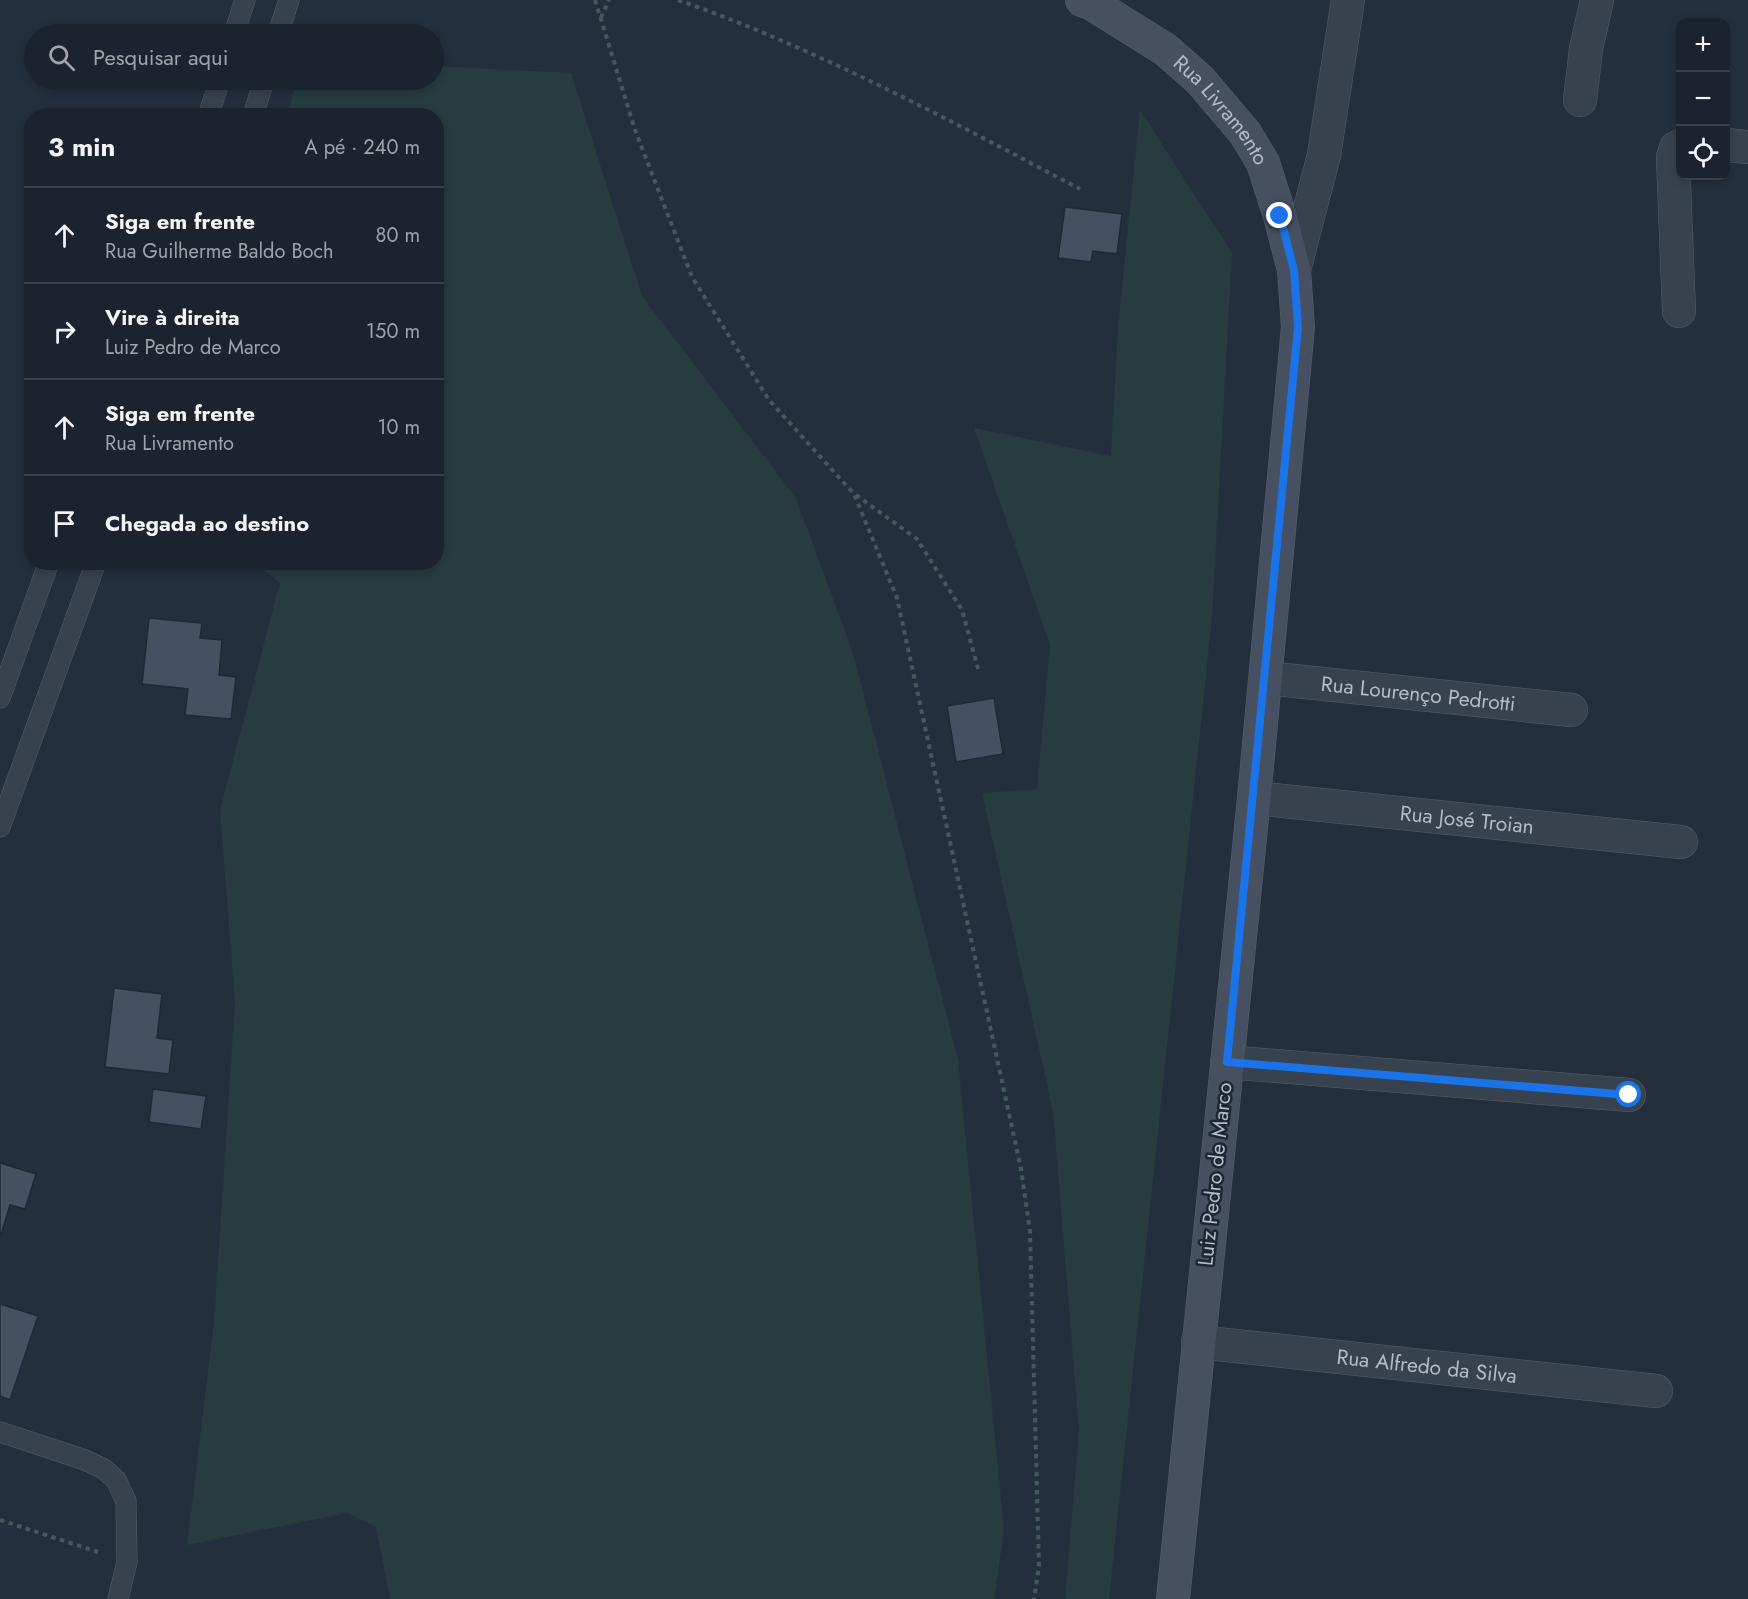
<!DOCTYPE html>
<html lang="pt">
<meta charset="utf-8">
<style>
body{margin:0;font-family:Jost,sans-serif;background:#242b36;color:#f1f3f6}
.controls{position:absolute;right:18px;top:18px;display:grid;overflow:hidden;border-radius:12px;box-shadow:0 3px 9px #0003}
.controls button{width:54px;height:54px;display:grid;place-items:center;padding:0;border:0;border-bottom:2px solid #39404a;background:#1b232e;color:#f1f3f6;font:30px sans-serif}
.stop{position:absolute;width:18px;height:18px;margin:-14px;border:4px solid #1a73e8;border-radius:50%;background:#fff}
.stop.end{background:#1a73e8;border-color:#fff;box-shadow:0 2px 6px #0008}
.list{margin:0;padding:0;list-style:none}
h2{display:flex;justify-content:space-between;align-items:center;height:78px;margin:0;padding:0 24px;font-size:26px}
h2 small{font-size:20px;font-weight:400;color:#a0a4aa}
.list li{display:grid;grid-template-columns:39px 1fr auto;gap:18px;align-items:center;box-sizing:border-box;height:96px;padding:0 24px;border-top:2px solid #39404a}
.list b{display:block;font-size:22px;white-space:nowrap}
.list p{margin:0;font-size:20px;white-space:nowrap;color:#a0a4aa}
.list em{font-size:20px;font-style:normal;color:#a0a4aa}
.icon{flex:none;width:33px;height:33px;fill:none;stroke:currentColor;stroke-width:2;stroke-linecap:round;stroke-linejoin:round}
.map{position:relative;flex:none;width:1748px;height:1599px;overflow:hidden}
.search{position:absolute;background:#1b232e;box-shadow:0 3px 9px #0003;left:24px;top:24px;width:420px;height:66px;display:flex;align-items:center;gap:15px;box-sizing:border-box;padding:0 21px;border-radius:33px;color:#a0a4aa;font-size:22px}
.panel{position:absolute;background:#1b232e;box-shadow:0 3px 9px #0003;left:24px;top:108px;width:420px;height:462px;border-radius:24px}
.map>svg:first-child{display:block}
</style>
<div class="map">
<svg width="1748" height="1599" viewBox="0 0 1748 1599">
<rect width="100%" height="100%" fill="#242f3e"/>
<!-- green -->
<g fill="#263c3f">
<polygon points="434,66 571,73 642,296 796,498 853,653 958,1060 1004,1530 994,1599 390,1599 376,1527 347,1513 187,1545 214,1322 235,1002 220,810 280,583 256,563 436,562 436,116 288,115 296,80 434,80"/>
<polygon points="1140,110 1232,253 1212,618 1109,1599 1065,1599 1079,1431 1053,1111 982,793 1037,789 1050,645 974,428 1111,456 1118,328"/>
</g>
<!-- building -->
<g fill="#455162" stroke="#1f2835" stroke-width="1.5">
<polygon points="1065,207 1122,214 1117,254 1093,251 1091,262 1058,258"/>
<polygon points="149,618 202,623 200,638 222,640 219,675 236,677 231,719 185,715 188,689 142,684"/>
<polygon points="994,698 1003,754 956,762 947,706"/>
<polygon points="114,988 162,994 157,1038 173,1040 169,1074 105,1067"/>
<polygon points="153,1089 206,1096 201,1129 149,1122"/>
<polygon points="0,1163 36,1174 25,1209 10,1205 0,1238"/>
<polygon points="0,1304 38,1316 10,1400 0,1396"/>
</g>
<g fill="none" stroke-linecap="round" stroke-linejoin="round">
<defs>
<g id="lane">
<polyline points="234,34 245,0"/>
<polyline points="278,34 289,0"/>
<polyline points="208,116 220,80"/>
<polyline points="253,116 264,80"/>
<polyline points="0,698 49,562"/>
<polyline points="0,827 96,562"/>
<polyline points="0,1432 85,1460 104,1469 116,1480 126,1501 127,1562 118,1599"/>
</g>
<g id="street">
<polyline points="1580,100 1586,49 1597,0"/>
<polyline points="1726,145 1748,147"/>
<polyline points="1294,270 1324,155 1348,0"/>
<polyline points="1679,311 1673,157 1676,148 1680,146"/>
<path id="s1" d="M1266,678L1571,710"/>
<path id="s2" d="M1254,798L1681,842"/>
<polyline points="1227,1062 1629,1095"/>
<path id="s3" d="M1198,1342L1656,1391"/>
</g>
<g id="secondary">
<path id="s4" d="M1082,0L1091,3L1166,50L1200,80L1245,133L1263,163L1280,216L1294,270L1298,327L1254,798L1173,1599"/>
</g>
</defs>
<!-- lane casing -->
<use href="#lane" stroke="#565f6c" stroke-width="21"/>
<!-- street casing -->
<use href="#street" stroke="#565f6c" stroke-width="34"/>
<!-- secondary casing -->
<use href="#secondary" stroke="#565f6c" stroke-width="34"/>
<!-- path -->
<g stroke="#44595c" stroke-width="4" stroke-dasharray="4.5 4.5" stroke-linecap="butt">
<polyline points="595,0 635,130 692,277 769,400 854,494 897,598 1021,1169 1030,1231 1039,1566 1034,1599"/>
<path d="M678,0C818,49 949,120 1080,189"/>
<polyline points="601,18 609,0"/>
<polyline points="856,495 917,539 962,610 979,672"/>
<polyline points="0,1520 98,1552"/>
</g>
<!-- lane -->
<use href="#lane" stroke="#38414e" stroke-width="20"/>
<!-- street -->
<use href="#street" stroke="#38414e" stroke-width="33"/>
<!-- secondary -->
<use href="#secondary" stroke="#465061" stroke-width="33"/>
</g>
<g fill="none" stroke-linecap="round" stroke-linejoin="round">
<!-- route -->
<polyline stroke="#1a73e8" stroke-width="8" points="1280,216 1294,270 1298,327 1227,1062 1629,1095"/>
</g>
<g text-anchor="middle" stroke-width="5" stroke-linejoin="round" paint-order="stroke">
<!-- street labels -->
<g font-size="21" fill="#b4bcc9" stroke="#1d2633">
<text dy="7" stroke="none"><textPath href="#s4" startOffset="180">Rua Livramento</textPath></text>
<text dy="7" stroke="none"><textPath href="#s1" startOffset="153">Rua Lourenço Pedrotti</textPath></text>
<text dy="7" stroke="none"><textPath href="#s2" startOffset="214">Rua José Troian</textPath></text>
<text transform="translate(1215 1174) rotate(-84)" y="7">Luiz Pedro de Marco</text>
<text dy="7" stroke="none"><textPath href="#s3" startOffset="230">Rua Alfredo da Silva</textPath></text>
</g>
</g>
</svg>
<div class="controls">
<button>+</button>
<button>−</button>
<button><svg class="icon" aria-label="locate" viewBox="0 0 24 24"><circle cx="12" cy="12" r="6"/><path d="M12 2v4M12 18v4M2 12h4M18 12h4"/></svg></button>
</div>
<div class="stop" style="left:1629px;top:1095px"></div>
<div class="stop end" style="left:1280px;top:216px"></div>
<div class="search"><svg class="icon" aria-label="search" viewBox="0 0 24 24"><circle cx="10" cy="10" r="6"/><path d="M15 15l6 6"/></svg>Pesquisar aqui</div>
<section class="panel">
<h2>3 min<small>A pé · 240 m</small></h2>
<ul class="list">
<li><svg class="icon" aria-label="ahead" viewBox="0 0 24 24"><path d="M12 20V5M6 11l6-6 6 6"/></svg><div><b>Siga em frente</b><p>Rua Guilherme Baldo Boch</p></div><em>80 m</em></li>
<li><svg class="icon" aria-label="right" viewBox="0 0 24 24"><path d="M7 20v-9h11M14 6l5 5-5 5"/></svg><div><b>Vire à direita</b><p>Luiz Pedro de Marco</p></div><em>150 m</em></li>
<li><svg class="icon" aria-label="ahead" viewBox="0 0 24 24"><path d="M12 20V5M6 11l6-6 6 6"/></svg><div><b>Siga em frente</b><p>Rua Livramento</p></div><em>10 m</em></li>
<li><svg class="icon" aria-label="arrive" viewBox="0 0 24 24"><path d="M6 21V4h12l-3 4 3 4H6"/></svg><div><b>Chegada ao destino</b></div></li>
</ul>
</section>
</div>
